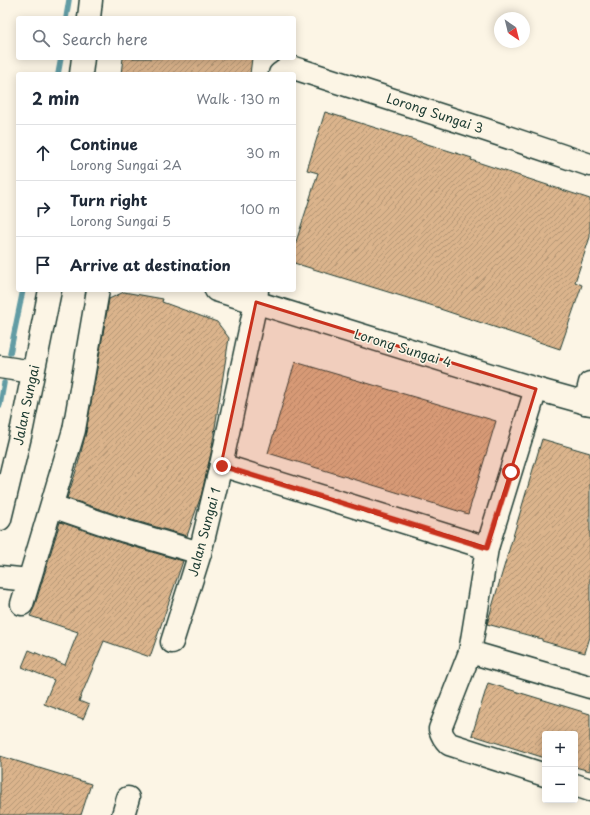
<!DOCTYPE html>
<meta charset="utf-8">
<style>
body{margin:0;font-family:"Playpen Sans",sans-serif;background:#f6f6f7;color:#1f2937}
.controls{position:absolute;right:12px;bottom:12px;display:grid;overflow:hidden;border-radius:4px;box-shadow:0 2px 10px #0003}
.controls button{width:36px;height:36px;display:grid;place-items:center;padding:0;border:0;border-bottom:1px solid #e0e1e3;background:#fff;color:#1f2937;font:20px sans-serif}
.compass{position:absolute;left:494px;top:12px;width:36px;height:36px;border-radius:50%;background:#fff;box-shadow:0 2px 10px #0003;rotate:145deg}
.stop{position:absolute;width:12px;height:12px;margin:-9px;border:3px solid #c8321e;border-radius:50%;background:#fff}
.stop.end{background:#c8321e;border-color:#fff;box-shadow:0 1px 4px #0008}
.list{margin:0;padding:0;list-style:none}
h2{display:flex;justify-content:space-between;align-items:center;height:52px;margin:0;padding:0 16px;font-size:17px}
h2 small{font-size:13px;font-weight:400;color:#747a83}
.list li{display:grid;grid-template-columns:26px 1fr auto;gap:12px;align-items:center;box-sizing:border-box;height:56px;padding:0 16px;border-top:1px solid #e0e1e3}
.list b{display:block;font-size:15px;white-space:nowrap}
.list p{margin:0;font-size:13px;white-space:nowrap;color:#747a83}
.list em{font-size:13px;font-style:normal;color:#747a83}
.icon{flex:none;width:22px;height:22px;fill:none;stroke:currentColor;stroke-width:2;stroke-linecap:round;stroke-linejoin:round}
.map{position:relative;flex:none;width:590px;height:815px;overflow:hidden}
.search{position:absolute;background:#fff;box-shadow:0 2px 10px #0003;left:16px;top:16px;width:280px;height:44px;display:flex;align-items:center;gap:10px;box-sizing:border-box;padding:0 14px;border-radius:4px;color:#747a83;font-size:15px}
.panel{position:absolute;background:#fff;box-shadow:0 2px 10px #0003;left:16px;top:72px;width:280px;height:220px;border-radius:4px}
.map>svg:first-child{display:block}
</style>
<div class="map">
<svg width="590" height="815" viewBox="0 0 590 815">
<defs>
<pattern id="building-hatch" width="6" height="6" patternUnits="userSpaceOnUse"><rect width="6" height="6" fill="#dbb48c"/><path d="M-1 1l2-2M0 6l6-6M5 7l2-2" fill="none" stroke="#b19473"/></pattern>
</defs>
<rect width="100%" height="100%" fill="#fcf5e5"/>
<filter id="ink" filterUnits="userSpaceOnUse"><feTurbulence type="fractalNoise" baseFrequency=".025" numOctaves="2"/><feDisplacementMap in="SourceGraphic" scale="8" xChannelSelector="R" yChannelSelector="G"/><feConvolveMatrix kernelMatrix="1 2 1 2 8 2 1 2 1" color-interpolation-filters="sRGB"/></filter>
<g filter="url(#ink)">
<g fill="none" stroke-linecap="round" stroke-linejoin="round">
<!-- stream -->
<g stroke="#629ca4" stroke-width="5.5">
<polyline points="66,18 69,0"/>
<polyline points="58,74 61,58"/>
<polyline points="10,353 23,290"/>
<polyline points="0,405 4,383"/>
</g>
</g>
<!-- building -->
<g fill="url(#building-hatch)" stroke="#1f3d34">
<polygon points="123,58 252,58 250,74 121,74"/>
<polygon points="325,112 472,158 471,160 590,199 590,237 575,282 582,285 560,349 440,309 440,308 294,263 294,248 318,173 307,170"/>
<polygon points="124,292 163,299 162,302 217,322 229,338 211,453 201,496 187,536 129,519 67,498 77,468 86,432 109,299"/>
<polygon points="295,362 496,421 468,514 268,453"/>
<polygon points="542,439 590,453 590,637 585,653 542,641 542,639 487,624"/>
<polygon points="60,522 121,543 183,561 150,657 104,641 79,701 89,705 83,719 44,704 54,680 22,667 29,650 65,665 78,632 30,616 34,608"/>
<polygon points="488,683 590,714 590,771 575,767 575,734 545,734 545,758 472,735"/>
<polygon points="0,756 91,784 81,815 0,815"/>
</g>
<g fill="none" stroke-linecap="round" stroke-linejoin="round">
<defs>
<g id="minor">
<polyline points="89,18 91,0"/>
<polyline points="81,74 83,58"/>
<polyline points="280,74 287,69 294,68 486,130 590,165"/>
<polyline points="216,290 536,389 590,404"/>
<polyline points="0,367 33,372"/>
<path d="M536,389L487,548L470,652L440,729C442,736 444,739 449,744L545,775"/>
<polyline points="585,403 590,383"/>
<polyline points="221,465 487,548"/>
<polyline points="52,506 125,531 200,553"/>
<polyline points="0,519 22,428 50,290"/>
<polyline points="0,577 29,580"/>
<polyline points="22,604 74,430 98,290"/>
<polyline points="172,642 200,553 221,465 256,302 257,290"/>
<polyline points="470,652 590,687"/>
<polyline points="575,785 590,790"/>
<polyline points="123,815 128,798"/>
</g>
</defs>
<!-- minor casing -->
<use href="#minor" stroke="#1f3d34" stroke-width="25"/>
<!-- minor -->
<use href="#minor" stroke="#fcf5e5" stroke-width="22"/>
</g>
</g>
<g fill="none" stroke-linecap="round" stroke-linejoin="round" filter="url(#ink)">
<!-- route -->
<polyline stroke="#c8321e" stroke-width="5" points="222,466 487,548 511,472"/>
</g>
<!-- marked area -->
<path fill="#c8321e" fill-opacity="0.2" stroke="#c8321e" stroke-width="3" stroke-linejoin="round" d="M256,302L536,389L487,548L221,465Z"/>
<g text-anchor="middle" stroke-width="3" stroke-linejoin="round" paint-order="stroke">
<!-- street labels -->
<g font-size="13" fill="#1f3d34" stroke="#fcf5e5">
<text transform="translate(435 113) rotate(18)" y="5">Lorong Sungai 3</text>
<text transform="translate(403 348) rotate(17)" y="5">Lorong Sungai 4</text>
<text transform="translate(26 405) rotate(-78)" y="5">Jalan Sungai</text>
<text transform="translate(204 532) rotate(-75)" y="5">Jalan Sungai 1</text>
</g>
</g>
</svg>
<div class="controls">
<button>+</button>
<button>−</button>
</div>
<svg class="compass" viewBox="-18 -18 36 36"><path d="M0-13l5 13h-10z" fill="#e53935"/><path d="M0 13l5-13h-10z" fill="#747a83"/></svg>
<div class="stop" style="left:511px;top:472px"></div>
<div class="stop end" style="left:222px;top:466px"></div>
<div class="search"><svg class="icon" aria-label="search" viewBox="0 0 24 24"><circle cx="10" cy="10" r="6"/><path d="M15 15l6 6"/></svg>Search here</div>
<section class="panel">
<h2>2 min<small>Walk · 130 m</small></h2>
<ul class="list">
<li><svg class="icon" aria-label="ahead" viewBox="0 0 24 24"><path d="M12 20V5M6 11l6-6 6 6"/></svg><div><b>Continue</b><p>Lorong Sungai 2A</p></div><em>30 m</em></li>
<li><svg class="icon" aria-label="right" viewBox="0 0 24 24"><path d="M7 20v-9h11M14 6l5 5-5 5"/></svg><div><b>Turn right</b><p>Lorong Sungai 5</p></div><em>100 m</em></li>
<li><svg class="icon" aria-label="arrive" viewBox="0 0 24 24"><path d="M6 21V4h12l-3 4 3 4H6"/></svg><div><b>Arrive at destination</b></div></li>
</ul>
</section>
</div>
